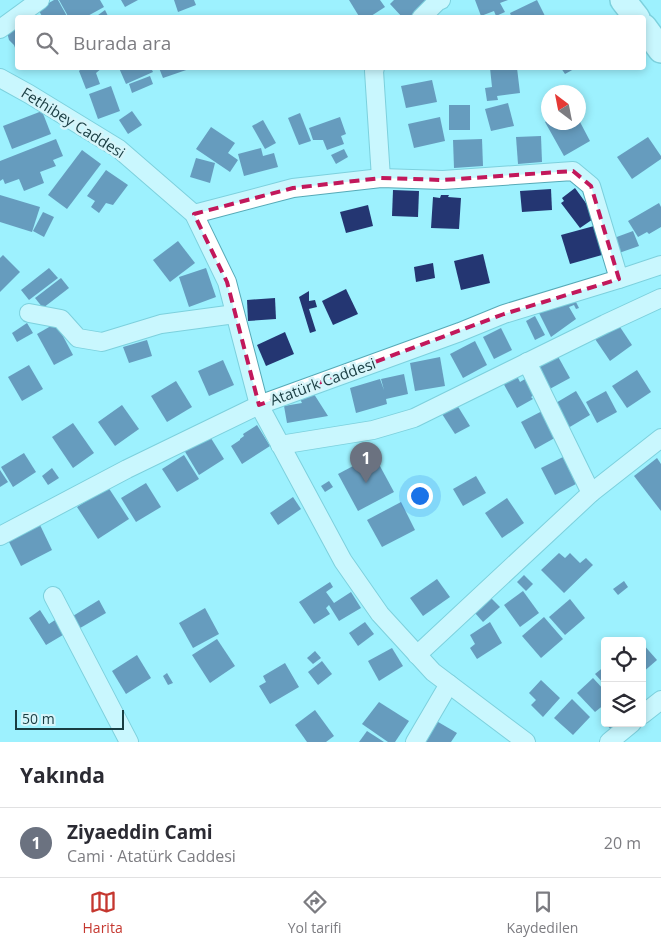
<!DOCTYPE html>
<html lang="tr">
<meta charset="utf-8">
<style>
body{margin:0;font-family:"Open Sans",sans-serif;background:#f7f7f7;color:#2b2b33}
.controls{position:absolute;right:15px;bottom:15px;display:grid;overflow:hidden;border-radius:5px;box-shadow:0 2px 8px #0003}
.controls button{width:45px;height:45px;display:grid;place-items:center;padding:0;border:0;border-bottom:1px solid #e1e1e2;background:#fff;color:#2b2b33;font:25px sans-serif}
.compass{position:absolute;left:541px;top:85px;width:45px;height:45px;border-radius:50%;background:#fff;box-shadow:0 2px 8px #0003;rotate:328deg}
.scale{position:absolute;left:15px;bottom:12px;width:109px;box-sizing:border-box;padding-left:5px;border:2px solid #193d42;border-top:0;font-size:14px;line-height:18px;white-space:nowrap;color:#193d42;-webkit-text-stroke:4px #d6f5fa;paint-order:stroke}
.you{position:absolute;left:419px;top:495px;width:18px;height:18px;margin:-12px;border:4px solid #fff;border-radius:50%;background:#1a73e8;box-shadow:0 0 0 8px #1a73e833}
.badge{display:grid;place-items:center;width:32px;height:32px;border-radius:50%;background:#c5372f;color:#fff;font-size:16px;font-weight:700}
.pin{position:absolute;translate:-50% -41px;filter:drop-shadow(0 1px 2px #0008)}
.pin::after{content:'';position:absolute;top:26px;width:18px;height:15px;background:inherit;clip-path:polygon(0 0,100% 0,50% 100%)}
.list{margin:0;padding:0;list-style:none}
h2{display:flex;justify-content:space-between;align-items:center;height:65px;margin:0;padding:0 20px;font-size:21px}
h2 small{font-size:16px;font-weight:400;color:#7c7c81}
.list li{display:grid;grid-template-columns:32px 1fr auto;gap:15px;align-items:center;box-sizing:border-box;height:70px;padding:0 20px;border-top:1px solid #e1e1e2}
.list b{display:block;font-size:19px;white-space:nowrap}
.list p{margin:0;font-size:16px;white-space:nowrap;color:#7c7c81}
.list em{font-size:16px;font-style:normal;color:#7c7c81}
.icon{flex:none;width:28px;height:28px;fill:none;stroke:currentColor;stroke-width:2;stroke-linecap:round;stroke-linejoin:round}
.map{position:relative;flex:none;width:661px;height:742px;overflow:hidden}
.search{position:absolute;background:#fff;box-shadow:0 2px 8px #0003;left:15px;right:15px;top:15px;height:55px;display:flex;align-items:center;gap:12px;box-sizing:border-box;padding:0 18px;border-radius:5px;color:#7c7c81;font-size:19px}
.sheet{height:135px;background:#fff}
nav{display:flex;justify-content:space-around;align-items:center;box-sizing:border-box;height:70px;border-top:1px solid #e1e1e2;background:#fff;font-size:14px;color:#7c7c81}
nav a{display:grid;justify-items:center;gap:2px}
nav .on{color:#c5372f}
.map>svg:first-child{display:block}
</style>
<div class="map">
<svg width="661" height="742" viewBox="0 0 661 742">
<rect width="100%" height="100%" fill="#9df1fe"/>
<!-- building -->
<g fill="#243672">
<polygon points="54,0 58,0 68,18 43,18 38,9"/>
<polygon points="59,0 100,0 104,7 84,18 69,18"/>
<polygon points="121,0 138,0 125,7"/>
<polygon points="174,0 194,0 196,5 178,12"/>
<polygon points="349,0 380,0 385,7 368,18 360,18"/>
<polygon points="394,0 426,0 429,3 417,14 414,13 409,18 403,18 390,4"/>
<polygon points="475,0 508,0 500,3 505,12 496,16 494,11 481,16"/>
<polygon points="537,0 546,18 512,18 510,13"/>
<polygon points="105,10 109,18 94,18"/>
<polygon points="18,28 18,53 17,53 14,45 9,40 7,32"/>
<polygon points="79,68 102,68 96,73 100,84 86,89 79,71 81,69"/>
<polygon points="119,68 151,68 153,72 126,84"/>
<polygon points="159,68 192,68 163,78"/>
<polygon points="490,68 517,68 520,93 497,96 498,100 487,101 485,88 492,87"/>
<polygon points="561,68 573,68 574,69 565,74"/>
<polygon points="150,76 153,84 132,93 129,84"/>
<polygon points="432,80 437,102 406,108 401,86"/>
<polygon points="111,86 120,111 98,119 89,94"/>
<polygon points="508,103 514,126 491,131 485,109"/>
<rect x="449" y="105" width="21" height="25"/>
<polygon points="42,111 51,134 12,149 3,126"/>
<polygon points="132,111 142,125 128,134 119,120"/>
<polygon points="300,113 311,141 299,145 288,118"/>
<polygon points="340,117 346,134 341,136 344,144 327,150 323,140 313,140 309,128"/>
<polygon points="440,117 445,141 414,148 408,124"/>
<polygon points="263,120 276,143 265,149 252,126"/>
<polygon points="548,120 548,122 580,122 590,141 564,156 545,122"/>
<polygon points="211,127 235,143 228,153 238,160 230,172 196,149"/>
<polygon points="541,136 542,162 518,164 516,137"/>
<polygon points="648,137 661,156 661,159 632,179 617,157"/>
<polygon points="56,139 63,156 53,160 56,166 40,172 44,183 24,191 19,179 5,184 3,179 0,181 0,161"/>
<polygon points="482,139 483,166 454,168 453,140"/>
<polygon points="261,148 263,156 274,153 278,167 244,176 238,154"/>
<polygon points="344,149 348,157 336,164 331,155"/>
<polygon points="82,150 101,164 67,209 48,195"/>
<polygon points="196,158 215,163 210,183 190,177"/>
<polygon points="106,170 128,185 113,205 106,203 99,213 91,207 95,201 87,196"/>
<polygon points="575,188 596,217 580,228 561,203 564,201 562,198"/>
<polygon points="551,189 552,210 522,212 520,191"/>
<polygon points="393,190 419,191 418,217 392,216"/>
<polygon points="0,195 40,207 32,232 0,222"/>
<polygon points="441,195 449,195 448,197 461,198 459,229 431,228 433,197 440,198"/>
<polygon points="659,203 661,207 661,227 649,234 647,232 638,237 628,221"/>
<polygon points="368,205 373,226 346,233 340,212"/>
<polygon points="43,212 54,217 44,237 33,231"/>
<polygon points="594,226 602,255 570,264 561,235"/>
<polygon points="633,231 639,246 619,253 614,238"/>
<polygon points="178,241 195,263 170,282 153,260"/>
<polygon points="483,254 490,283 461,290 454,261"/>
<polygon points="3,255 20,272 0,292 0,258"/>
<polygon points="433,263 435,278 416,282 414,267"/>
<polygon points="49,268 58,278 29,300 21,290"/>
<polygon points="206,268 216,297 189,307 179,277"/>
<polygon points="61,278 69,288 43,308 35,298"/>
<polygon points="346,289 358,314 333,325 322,301"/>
<polygon points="309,291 309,301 315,300 317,307 309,309 316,331 310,333 299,297"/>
<polygon points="275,298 276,319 248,321 247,300"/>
<polygon points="575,300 579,308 576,309 574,305 569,307 576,319 551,337 539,313"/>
<polygon points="535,316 545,335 535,340 526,321"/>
<polygon points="616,321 632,345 610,361 593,336"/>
<polygon points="27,323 33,333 17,342 12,333"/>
<polygon points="56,323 73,355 54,365 37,334"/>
<polygon points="501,328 512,350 494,359 483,337"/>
<polygon points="285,332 294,354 266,366 257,345"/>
<polygon points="147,340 152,356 129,363 123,347"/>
<polygon points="475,341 487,365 463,378 450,354"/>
<polygon points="556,353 570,378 546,391 532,366"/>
<polygon points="440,357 445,386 415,391 410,363"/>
<polygon points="223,360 234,385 209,396 198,371"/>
<polygon points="29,365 43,389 22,401 8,377"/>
<polygon points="637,370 651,392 627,408 612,386"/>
<polygon points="404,374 408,394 386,399 387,404 356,413 350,388 380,379 384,390 381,379"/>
<polygon points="516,374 520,382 530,376 539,392 531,397 533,399 517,408 502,381"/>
<polygon points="176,381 192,407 167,422 151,396"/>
<polygon points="312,391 328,416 287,423 284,406 302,403 300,399"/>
<polygon points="576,391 590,415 563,431 549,407"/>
<polygon points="606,391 617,412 597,423 586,402"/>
<polygon points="122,405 139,429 115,446 98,422"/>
<polygon points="457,405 470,426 455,434 442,414"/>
<polygon points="546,409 560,435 535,449 521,422"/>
<polygon points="73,423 94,453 73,468 52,437"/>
<polygon points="257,425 270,446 242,464 231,446 240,440 240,439 244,436 243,434"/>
<polygon points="209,435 224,459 199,475 184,450"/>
<polygon points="24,453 36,472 13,487 1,467"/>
<polygon points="184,455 199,479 177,492 162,469"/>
<polygon points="374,455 394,492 358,511 338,474"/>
<polygon points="563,457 576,484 555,495 541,468"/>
<polygon points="657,458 661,464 661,511 634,476"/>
<polygon points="52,468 59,478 48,485 42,476"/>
<polygon points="0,470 8,482 0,487"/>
<polygon points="476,476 486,493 463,506 453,489"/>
<polygon points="329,481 333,487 325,492 321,486"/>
<polygon points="146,483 161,507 136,522 121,498"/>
<polygon points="108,487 129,519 98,539 77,507"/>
<polygon points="293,497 301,509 278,525 270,513"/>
<polygon points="507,498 524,523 502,538 485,513"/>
<polygon points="401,502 415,530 382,547 367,520"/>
<polygon points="40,525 52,550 21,566 8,540"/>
<polygon points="559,553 565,558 570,553 580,563 586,558 593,565 564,593 541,570"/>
<polygon points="524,575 533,584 526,591 517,582"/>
<polygon points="437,579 450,597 423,616 410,598"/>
<polygon points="624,581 628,587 618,595 613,589"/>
<polygon points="330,582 333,587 326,592 334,603 351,592 361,608 339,621 329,605 326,608 330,614 314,624 299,602"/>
<polygon points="523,591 539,613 520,627 504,605"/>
<polygon points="491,598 500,607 483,622 475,613"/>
<polygon points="570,599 585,618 565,635 549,617"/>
<polygon points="99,600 106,613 75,631 68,619"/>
<polygon points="205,608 219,634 193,648 179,623"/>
<polygon points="40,610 49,624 58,618 68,632 46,645 29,618"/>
<polygon points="544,617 563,639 541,658 522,636"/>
<polygon points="365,622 374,634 358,646 349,633"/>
<polygon points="490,622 502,643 477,659 470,648 475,644 470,635"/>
<polygon points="217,639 235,666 210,683 192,655"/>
<polygon points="642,643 657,660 642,673"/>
<polygon points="392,648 403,666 379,681 368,661"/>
<polygon points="315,651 321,658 313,664 307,658"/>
<polygon points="137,655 151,678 126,694 112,671"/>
<polygon points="322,661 332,674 318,685 308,672"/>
<polygon points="285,663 299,687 270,704 259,686 266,682 263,676"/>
<polygon points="605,666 605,685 595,674"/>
<polygon points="167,673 173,683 168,685 163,676"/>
<polygon points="593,678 605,691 605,704 595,712 577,693"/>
<polygon points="541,680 560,698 543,717 531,705 536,700 529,693"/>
<polygon points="572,699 590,717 573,735 554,718"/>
<polygon points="379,702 409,721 395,742 388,742 362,724"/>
<polygon points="315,710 334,736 326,742 307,742 295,725"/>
<polygon points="433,719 457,733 451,742 420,742"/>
<polygon points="605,723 622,723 613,732"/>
<polygon points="367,731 384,742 359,742"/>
</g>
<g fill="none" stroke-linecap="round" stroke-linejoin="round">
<defs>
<g id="minor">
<polyline points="421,18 438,1 441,0"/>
<polyline points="0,29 40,0"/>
<polyline points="375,68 374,71 381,178"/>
<polyline points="0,78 29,94 119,149 194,214 227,282 259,405 343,561 380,614 433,672 526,742"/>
<polyline points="194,214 293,188 381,178 443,180 573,171 591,186 619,279"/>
<polyline points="29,313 61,319 78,338 102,342 161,324 235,314"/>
<polyline points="527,362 591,493"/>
<polyline points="280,445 373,430 414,418 605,324 661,298"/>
<polyline points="0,536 127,469 259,405 460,332 504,314 619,279 661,265"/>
<polyline points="53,596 129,742"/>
<polyline points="417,655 591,493 661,438"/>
<polyline points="642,715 661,700"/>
<polyline points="415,742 449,684"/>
<polyline points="609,742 632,723"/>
</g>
<g id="highway">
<polyline points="623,0 637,18"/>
<polyline points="644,27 661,50"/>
</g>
</defs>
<!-- minor casing -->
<use href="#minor" stroke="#56aab7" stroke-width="20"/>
<!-- highway casing -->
<use href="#highway" stroke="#56aab7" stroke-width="28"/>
<!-- minor -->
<use href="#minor" stroke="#fff" stroke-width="18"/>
<!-- highway -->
<use href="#highway" stroke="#fff" stroke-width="25"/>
</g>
<!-- marked area -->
<path d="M0 0H661V742H0ZM573,171L591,186L619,279L504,314L259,405L227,282L194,214L293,188L381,178L443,180Z" fill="#9df1fe" fill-opacity=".55" fill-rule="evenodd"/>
<path fill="none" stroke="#c2185b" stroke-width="4" stroke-dasharray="10 6" stroke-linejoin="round" d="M573,171L591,186L619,279L504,314L259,405L227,282L194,214L293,188L381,178L443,180Z"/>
<g text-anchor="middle" stroke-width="5" stroke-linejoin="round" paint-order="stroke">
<!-- street labels -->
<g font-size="15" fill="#193d42" stroke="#d6f5fa">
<text transform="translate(73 123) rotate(32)" y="5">Fethibey Caddesi</text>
<text transform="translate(323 382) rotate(-20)" y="5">Atatürk Caddesi</text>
</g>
</g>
</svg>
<div class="controls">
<button><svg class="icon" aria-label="locate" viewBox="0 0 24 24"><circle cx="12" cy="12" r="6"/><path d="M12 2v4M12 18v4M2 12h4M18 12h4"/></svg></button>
<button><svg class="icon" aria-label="layers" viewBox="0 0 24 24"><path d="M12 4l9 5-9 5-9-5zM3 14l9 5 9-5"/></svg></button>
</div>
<svg class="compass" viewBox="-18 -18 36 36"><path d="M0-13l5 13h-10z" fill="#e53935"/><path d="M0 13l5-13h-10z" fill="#7c7c81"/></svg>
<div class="scale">50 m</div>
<div class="you"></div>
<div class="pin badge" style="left:366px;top:483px;background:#6b7280">1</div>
<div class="search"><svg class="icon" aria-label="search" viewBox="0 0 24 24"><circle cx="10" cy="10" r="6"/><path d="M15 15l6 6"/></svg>Burada ara</div>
</div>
<section class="sheet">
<h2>Yakında<small></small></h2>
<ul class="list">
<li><span class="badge" style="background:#6b7280">1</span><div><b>Ziyaeddin Cami</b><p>Cami · Atatürk Caddesi</p></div><em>20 m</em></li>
</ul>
</section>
<nav>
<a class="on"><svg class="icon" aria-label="map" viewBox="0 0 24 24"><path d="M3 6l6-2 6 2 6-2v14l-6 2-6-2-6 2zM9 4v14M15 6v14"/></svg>Harita</a>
<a><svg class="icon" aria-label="directions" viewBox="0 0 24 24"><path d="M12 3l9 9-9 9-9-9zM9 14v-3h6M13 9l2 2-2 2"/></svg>Yol tarifi</a>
<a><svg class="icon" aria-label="saved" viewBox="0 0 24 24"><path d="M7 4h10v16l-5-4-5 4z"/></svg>Kaydedilen</a>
</nav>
